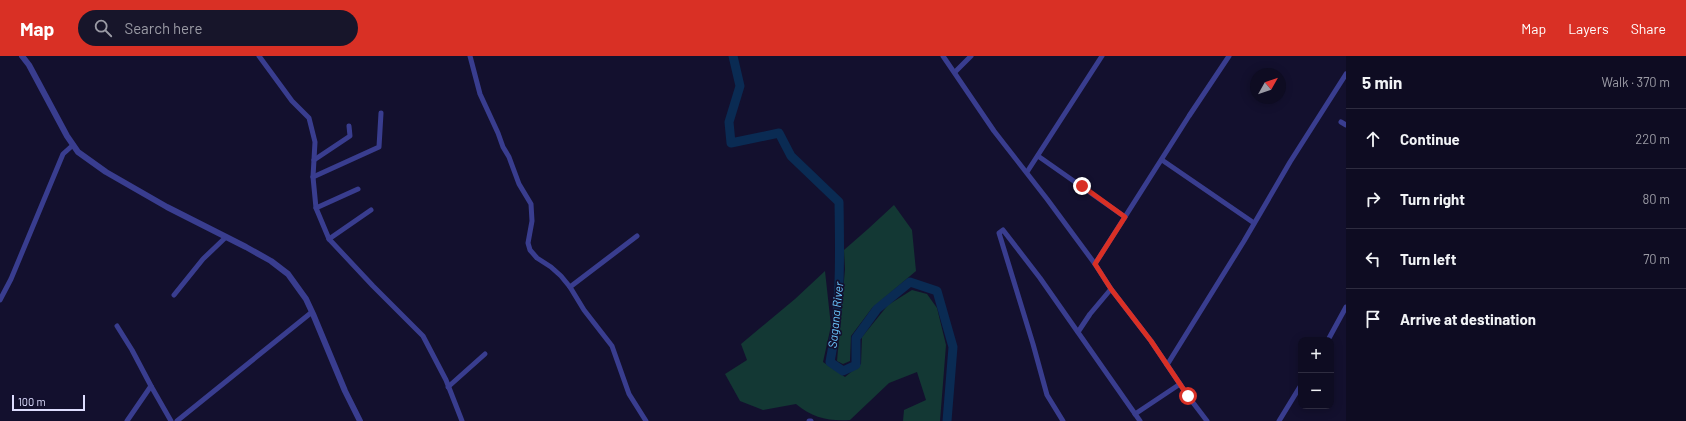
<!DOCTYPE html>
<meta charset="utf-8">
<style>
body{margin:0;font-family:Barlow,sans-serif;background:#17152a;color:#f1f3f6}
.controls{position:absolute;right:12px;bottom:12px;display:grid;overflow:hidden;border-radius:8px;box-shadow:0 2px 10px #0003}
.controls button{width:36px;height:36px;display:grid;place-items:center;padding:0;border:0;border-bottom:1px solid #2e2c40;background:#0e0c22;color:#f1f3f6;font:20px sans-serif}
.compass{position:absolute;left:1250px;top:12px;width:36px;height:36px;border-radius:50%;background:#0e0c22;box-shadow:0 2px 10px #0003;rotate:50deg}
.scale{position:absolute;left:12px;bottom:10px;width:73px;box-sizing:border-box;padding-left:4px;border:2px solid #deddff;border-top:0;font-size:11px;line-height:14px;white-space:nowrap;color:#deddff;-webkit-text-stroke:3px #13102e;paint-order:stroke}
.stop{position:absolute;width:12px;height:12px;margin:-9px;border:3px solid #d93025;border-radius:50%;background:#fff}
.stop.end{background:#d93025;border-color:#fff;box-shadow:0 1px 4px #0008}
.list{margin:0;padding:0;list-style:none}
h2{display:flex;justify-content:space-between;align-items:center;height:52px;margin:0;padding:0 16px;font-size:17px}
h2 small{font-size:13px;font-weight:400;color:#9b9ba5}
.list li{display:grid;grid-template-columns:26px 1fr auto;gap:12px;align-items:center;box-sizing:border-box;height:60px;padding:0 16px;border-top:1px solid #2e2c40}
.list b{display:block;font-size:15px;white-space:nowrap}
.list em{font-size:13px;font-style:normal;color:#9b9ba5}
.icon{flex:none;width:22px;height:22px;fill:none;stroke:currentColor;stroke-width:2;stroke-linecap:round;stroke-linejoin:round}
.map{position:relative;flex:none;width:1346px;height:365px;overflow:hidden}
header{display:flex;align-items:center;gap:24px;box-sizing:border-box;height:56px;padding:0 20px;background:#d93025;color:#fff}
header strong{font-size:19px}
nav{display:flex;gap:22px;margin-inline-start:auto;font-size:14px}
.search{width:280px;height:36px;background:#17152a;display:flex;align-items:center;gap:10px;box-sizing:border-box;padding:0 14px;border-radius:22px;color:#9b9ba5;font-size:15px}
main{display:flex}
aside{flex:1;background:#0e0c22}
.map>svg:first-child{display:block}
</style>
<header>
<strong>Map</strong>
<div class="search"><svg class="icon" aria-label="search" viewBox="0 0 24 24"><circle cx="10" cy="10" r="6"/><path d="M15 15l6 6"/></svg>Search here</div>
<nav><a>Map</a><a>Layers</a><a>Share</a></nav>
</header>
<main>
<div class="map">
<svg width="1346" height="365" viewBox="0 0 1346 365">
<rect width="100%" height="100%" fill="#13102e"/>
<!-- green -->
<g fill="#133834">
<polygon points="894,149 912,174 916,215 872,252 851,280 850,305 843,308 837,305 845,213 844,194 868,173"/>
<path d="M825,215L831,270L823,306L845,321L861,308L862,281L888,249L912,234L927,238L937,252L946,289L940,365H903L904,354L926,344L917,316L889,327L850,364C827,365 813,362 796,348L763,354L740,345L725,318L747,304L741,288L795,243Z"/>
</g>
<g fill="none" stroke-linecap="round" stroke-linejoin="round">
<!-- river -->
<path stroke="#0a2b53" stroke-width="9" d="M733,0L740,30L729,66L731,87L779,77L791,100L839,146C840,201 841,252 830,306L843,315L856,309V282L877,253L910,226L937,235L953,291L947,365"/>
<!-- minor -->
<g stroke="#393d8f" stroke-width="5">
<polyline points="259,0 292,45 309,62 315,86 313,121 316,152 329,183 373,230 423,280 446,324 462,365"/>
<polyline points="470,0 480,38 498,77 503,91 509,101 519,128 531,148 532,165 528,187 530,194 537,202 551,211 561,220 570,231 584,254 612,290 629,338 646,365"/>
<polyline points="943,0 994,75 1047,143 1095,208 1111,233 1151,285 1188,340 1207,365"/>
<polyline points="955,16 971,0"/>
<polyline points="1341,66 1346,69"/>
<polyline points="1038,100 1125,161"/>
<polyline points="314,104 350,80 349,70"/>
<polyline points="1162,104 1254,167"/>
<polyline points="1027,116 1102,0"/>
<polyline points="313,121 379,91 381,57"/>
<polyline points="316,152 358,133"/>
<polyline points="329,183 371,154"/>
<polyline points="1095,208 1189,60 1229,0"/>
<polyline points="570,231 637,180"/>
<polyline points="174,239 203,203 226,181"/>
<polyline points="0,244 11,223 63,98 73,89"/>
<polyline points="117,270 132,294 151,330 171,365"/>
<polyline points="1078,276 1090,258 1111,233"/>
<polyline points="1328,284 1346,251"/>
<polyline points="1167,309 1244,185 1290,106 1346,18"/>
<polyline points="448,331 485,298"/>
<polyline points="1135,358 1180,328"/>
<polyline points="127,365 151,330"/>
<polyline points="177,365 312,256"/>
<polyline points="809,365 811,365"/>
<polyline points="1063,365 1047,339 1033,288 999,177 1003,174 1040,222 1140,365"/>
<polyline points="1279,365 1301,329"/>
</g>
<!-- tertiary -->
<polyline stroke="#393d8f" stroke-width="6" points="22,0 29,9 67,80 78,96 106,116 167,151 246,191 271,205 288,218 306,243 313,258 345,335 360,365"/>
</g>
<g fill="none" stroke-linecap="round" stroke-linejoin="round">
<!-- route -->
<polyline stroke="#d93025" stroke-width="5" points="1082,130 1125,161 1095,208 1111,233 1151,285 1188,340"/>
</g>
<g text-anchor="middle" stroke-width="3.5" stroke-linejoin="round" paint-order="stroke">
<!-- water labels -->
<g font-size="12" font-style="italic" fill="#6bc7ff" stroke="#13102e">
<text transform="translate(836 259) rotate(-84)" y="4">Sagana River</text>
</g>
</g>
</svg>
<div class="controls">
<button>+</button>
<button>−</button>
</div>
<svg class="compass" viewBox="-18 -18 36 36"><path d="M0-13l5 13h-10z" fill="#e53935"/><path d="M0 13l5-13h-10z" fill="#9b9ba5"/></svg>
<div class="scale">100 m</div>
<div class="stop" style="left:1188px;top:340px"></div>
<div class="stop end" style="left:1082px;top:130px"></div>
</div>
<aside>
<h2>5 min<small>Walk · 370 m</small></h2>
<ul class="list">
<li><svg class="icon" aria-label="ahead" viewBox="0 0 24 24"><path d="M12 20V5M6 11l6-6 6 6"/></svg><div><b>Continue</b></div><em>220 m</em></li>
<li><svg class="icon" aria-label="right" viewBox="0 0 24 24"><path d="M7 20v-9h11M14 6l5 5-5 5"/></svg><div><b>Turn right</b></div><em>80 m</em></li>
<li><svg class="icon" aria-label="left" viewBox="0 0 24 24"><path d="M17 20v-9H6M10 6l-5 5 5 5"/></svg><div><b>Turn left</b></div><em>70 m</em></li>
<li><svg class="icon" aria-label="arrive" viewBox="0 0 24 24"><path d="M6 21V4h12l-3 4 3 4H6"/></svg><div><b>Arrive at destination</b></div></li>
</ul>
</aside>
</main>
